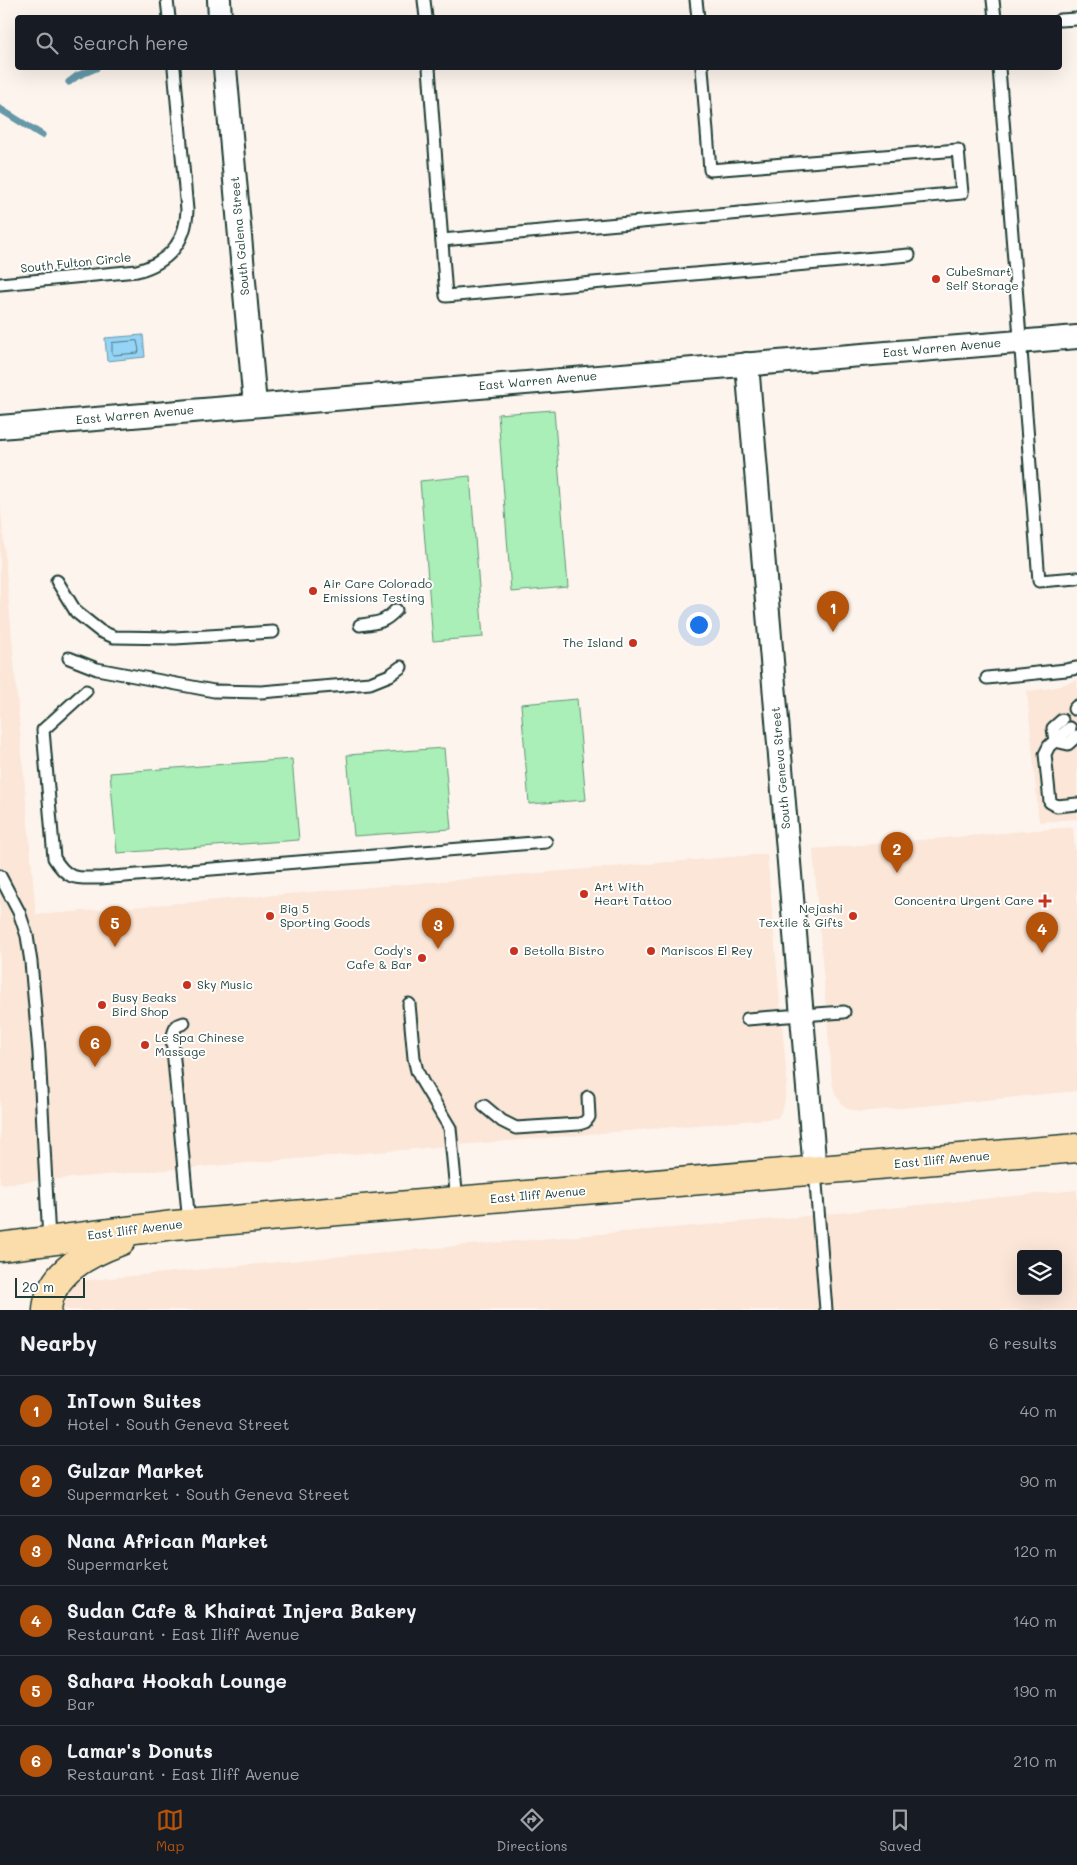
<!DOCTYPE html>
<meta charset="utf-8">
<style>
body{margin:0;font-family:Mali,sans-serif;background:#242831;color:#f1f3f6}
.controls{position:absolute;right:15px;bottom:15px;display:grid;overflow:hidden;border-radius:5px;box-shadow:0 5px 20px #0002}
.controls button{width:45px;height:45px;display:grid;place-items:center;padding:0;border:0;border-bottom:1px solid #363941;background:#171b24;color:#f1f3f6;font:25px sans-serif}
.scale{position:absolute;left:15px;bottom:12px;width:70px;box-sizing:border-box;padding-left:5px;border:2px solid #1f3d34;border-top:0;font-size:14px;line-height:18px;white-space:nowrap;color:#1f3d34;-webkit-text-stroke:4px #fff;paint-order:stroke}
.you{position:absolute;left:698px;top:624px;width:18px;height:18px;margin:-12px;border:4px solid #fff;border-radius:50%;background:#1a73e8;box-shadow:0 0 0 8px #1a73e833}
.badge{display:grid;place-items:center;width:32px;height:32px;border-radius:50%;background:#b45309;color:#fff;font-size:16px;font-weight:700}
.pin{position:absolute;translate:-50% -41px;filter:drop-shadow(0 1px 2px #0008)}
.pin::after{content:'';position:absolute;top:26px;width:18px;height:15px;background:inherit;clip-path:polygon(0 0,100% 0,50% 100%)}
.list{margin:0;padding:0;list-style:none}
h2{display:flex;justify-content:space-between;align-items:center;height:65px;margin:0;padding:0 20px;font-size:21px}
h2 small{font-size:16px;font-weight:400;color:#9ea1a6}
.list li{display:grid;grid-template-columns:32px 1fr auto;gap:15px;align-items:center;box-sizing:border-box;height:70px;padding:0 20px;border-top:1px solid #363941}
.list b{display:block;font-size:19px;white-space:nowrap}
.list p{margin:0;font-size:16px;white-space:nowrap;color:#9ea1a6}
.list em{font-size:16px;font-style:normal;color:#9ea1a6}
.icon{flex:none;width:28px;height:28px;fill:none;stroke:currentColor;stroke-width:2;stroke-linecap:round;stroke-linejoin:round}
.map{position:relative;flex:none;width:1077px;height:1310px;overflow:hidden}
.search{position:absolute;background:#171b24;box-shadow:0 5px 20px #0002;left:15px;right:15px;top:15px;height:55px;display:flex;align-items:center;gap:12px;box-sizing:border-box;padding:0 18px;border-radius:5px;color:#9ea1a6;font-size:19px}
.sheet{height:485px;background:#171b24}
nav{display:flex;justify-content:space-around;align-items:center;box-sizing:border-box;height:70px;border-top:1px solid #363941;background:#171b24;font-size:14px;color:#9ea1a6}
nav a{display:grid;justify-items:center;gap:2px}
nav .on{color:#b45309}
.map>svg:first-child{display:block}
</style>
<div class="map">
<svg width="1077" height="1310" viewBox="0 0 1077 1310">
<rect width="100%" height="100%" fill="#fdf4ed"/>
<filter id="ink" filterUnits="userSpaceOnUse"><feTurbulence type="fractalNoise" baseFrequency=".02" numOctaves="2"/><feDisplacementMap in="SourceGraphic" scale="10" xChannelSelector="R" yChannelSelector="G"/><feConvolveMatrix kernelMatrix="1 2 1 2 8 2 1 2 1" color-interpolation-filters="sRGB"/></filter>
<g filter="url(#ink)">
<!-- built -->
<g fill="#fbe6d8" fill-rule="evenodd">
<polygon points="0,500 36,915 767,854 787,1081 784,1105 778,1118 0,1184"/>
<polygon points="1077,680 1077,819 1039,822 1027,691 1052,688"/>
<polygon points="1073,827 1077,875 1077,1091 860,1112 848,1109 843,1105 835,1094 832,1081 813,849"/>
<path d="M1077,1190V1310H54L67,1285L79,1281L364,1254L765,1220ZM1021,1254H1058V1291H1021Z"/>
</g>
<!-- green -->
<g fill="#aaeeb8" stroke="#649676">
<polygon points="554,410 568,587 511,592 498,414"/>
<polygon points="470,476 483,637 433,641 420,481"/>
<polygon points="577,699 586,800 529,804 521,704"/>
<polygon points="444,748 451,829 354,836 347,755"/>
<polygon points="292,759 299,840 117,853 110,773"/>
</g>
<!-- water -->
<polygon fill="#95d4f6" stroke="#6698a8" points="143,335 145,357 107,361 105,338"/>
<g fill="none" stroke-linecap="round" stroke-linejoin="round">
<!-- shore -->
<polygon stroke="#4e7982" stroke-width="1" points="137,341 139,350 138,353 114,355 112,354 112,343"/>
<!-- stream -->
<g stroke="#6698a8" stroke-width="7">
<polyline points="69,82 77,76 96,68"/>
<polyline points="0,109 42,135"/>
</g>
<defs>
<g id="service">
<polyline points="167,0 169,18"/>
<polyline points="424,0 426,18"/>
<polyline points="696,0 698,18"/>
<polyline points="993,0 995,18"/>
<polyline points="1060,20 1077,19"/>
<polyline points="429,68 446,296 909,255"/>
<polyline points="999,68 1039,581 1077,578"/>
<polyline points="442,240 962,193 958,150 710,170 702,68"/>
<path d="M0,284L137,271C167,263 186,243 187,210L174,68"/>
<polyline points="57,581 76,612 100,631 114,637 175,638 273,632"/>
<path d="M360,625C377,623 384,623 396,610"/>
<polyline points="69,658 97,669 214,691 261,692 370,683 390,675 401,667"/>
<polyline points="987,678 1066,670 1077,668"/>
<path d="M86,691L43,730L54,858C68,881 77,878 100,878L546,842"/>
<polyline points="1074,709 1077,706"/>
<polyline points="1062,720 1053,728 1055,741 1068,744 1077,736"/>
<polyline points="1070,728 1049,746 1045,754 1050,802 1057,806 1077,804"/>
<polyline points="0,876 19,912 27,936 31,962 39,1052 49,1240"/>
<polyline points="409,1004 414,1058 417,1071 423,1083 450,1128 457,1202"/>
<polyline points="747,1019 844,1012"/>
<polyline points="184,1023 176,1026 172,1038 189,1224"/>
<polyline points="484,1106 502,1121 516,1128 579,1124 585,1122 589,1117 588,1097"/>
<polyline points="815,1171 826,1310"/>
</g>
<g id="minor">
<polyline points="219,0 220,18"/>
<polyline points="225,68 255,405"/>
<polyline points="747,364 815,1171"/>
<polyline points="0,427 1077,337"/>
</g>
<g id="primary">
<polyline points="0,1247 174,1225 1077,1148"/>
<path d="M47,1310C50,1271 89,1253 121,1241"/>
</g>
</defs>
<!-- service casing -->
<use href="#service" stroke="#1f3d34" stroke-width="15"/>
<!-- minor casing -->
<use href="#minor" stroke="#1f3d34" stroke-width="26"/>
<!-- primary casing -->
<use href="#primary" stroke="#1f3d34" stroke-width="31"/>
<!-- service -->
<use href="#service" stroke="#fff" stroke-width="11"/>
<!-- minor -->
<use href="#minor" stroke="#fff" stroke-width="22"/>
<!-- primary -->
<use href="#primary" stroke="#fbddab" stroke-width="28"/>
</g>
</g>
<!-- markers -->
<g fill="#c8321e" stroke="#fff" stroke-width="2">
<circle cx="936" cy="279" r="5"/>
<circle cx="313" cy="591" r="5"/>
<circle cx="633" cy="643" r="5"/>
<circle cx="584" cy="894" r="5"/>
<path d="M1042.5 893.5h5v5h5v5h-5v5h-5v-5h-5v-5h5z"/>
<circle cx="270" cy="916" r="5"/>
<circle cx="853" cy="916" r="5"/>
<circle cx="514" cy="951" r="5"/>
<circle cx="651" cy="951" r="5"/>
<circle cx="422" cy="958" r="5"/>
<circle cx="187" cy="985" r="5"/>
<circle cx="102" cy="1005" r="5"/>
<circle cx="145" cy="1045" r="5"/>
</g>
<g text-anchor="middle" stroke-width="4" stroke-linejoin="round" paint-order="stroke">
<!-- street labels -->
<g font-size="12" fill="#1f3d34" stroke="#fff">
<text transform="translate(240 236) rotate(-95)" y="4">South Galena Street</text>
<text transform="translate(76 263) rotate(-6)" y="4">South Fulton Circle</text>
<text transform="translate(942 348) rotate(-5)" y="4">East Warren Avenue</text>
<text transform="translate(538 381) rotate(-5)" y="4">East Warren Avenue</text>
<text transform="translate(135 415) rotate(-5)" y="4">East Warren Avenue</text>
<text transform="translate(781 768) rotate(-95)" y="4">South Geneva Street</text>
<text transform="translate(942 1160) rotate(-5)" y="4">East Iliff Avenue</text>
<text transform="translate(538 1195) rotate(-5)" y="4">East Iliff Avenue</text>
<text transform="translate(135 1230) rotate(-7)" y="4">East Iliff Avenue</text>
</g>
<!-- poi labels -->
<g font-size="12" fill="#1f3d34" stroke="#fff" text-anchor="start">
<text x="946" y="276">CubeSmart<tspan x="946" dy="14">Self Storage</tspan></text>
<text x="323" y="588">Air Care Colorado<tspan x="323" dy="14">Emissions Testing</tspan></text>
<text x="623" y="647" text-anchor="end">The Island</text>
<text x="594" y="891">Art With<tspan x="594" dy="14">Heart Tattoo</tspan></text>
<text x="1034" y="905" text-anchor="end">Concentra Urgent Care</text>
<text x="280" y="913">Big 5<tspan x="280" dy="14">Sporting Goods</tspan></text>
<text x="843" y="913" text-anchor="end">Nejashi<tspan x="843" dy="14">Textile &amp; Gifts</tspan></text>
<text x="412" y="955" text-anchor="end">Cody's<tspan x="412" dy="14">Cafe &amp; Bar</tspan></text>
<text x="524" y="955">Betolla Bistro</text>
<text x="661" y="955">Mariscos El Rey</text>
<text x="197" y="989">Sky Music</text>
<text x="112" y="1002">Busy Beaks<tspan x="112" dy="14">Bird Shop</tspan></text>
<text x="155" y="1042">Le Spa Chinese<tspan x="155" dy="14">Massage</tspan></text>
</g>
</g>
</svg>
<div class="controls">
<button><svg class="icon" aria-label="layers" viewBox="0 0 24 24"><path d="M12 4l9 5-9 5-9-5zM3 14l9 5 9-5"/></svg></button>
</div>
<div class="scale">20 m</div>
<div class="you"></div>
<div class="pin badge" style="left:833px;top:632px">1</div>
<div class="pin badge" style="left:897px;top:873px">2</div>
<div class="pin badge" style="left:438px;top:949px">3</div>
<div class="pin badge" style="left:1042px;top:953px">4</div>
<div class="pin badge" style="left:115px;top:947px">5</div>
<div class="pin badge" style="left:95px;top:1067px">6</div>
<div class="search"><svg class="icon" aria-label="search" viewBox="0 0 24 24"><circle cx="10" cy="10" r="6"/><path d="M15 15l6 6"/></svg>Search here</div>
</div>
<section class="sheet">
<h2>Nearby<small>6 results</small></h2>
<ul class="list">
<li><span class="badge">1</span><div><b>InTown Suites</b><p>Hotel · South Geneva Street</p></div><em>40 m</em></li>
<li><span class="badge">2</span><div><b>Gulzar Market</b><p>Supermarket · South Geneva Street</p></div><em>90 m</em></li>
<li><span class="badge">3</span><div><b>Nana African Market</b><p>Supermarket</p></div><em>120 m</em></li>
<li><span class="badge">4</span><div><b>Sudan Cafe &amp; Khairat Injera Bakery</b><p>Restaurant · East Iliff Avenue</p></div><em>140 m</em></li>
<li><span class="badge">5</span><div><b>Sahara Hookah Lounge</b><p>Bar</p></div><em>190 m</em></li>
<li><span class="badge">6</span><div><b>Lamar's Donuts</b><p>Restaurant · East Iliff Avenue</p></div><em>210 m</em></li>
</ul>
</section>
<nav>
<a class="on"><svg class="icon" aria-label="map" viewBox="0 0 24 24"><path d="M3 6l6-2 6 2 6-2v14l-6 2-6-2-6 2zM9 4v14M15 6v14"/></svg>Map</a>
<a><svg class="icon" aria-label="directions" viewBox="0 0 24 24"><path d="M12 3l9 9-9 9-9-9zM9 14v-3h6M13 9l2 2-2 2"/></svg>Directions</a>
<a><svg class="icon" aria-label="saved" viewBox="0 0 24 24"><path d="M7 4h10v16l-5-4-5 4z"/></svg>Saved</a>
</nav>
